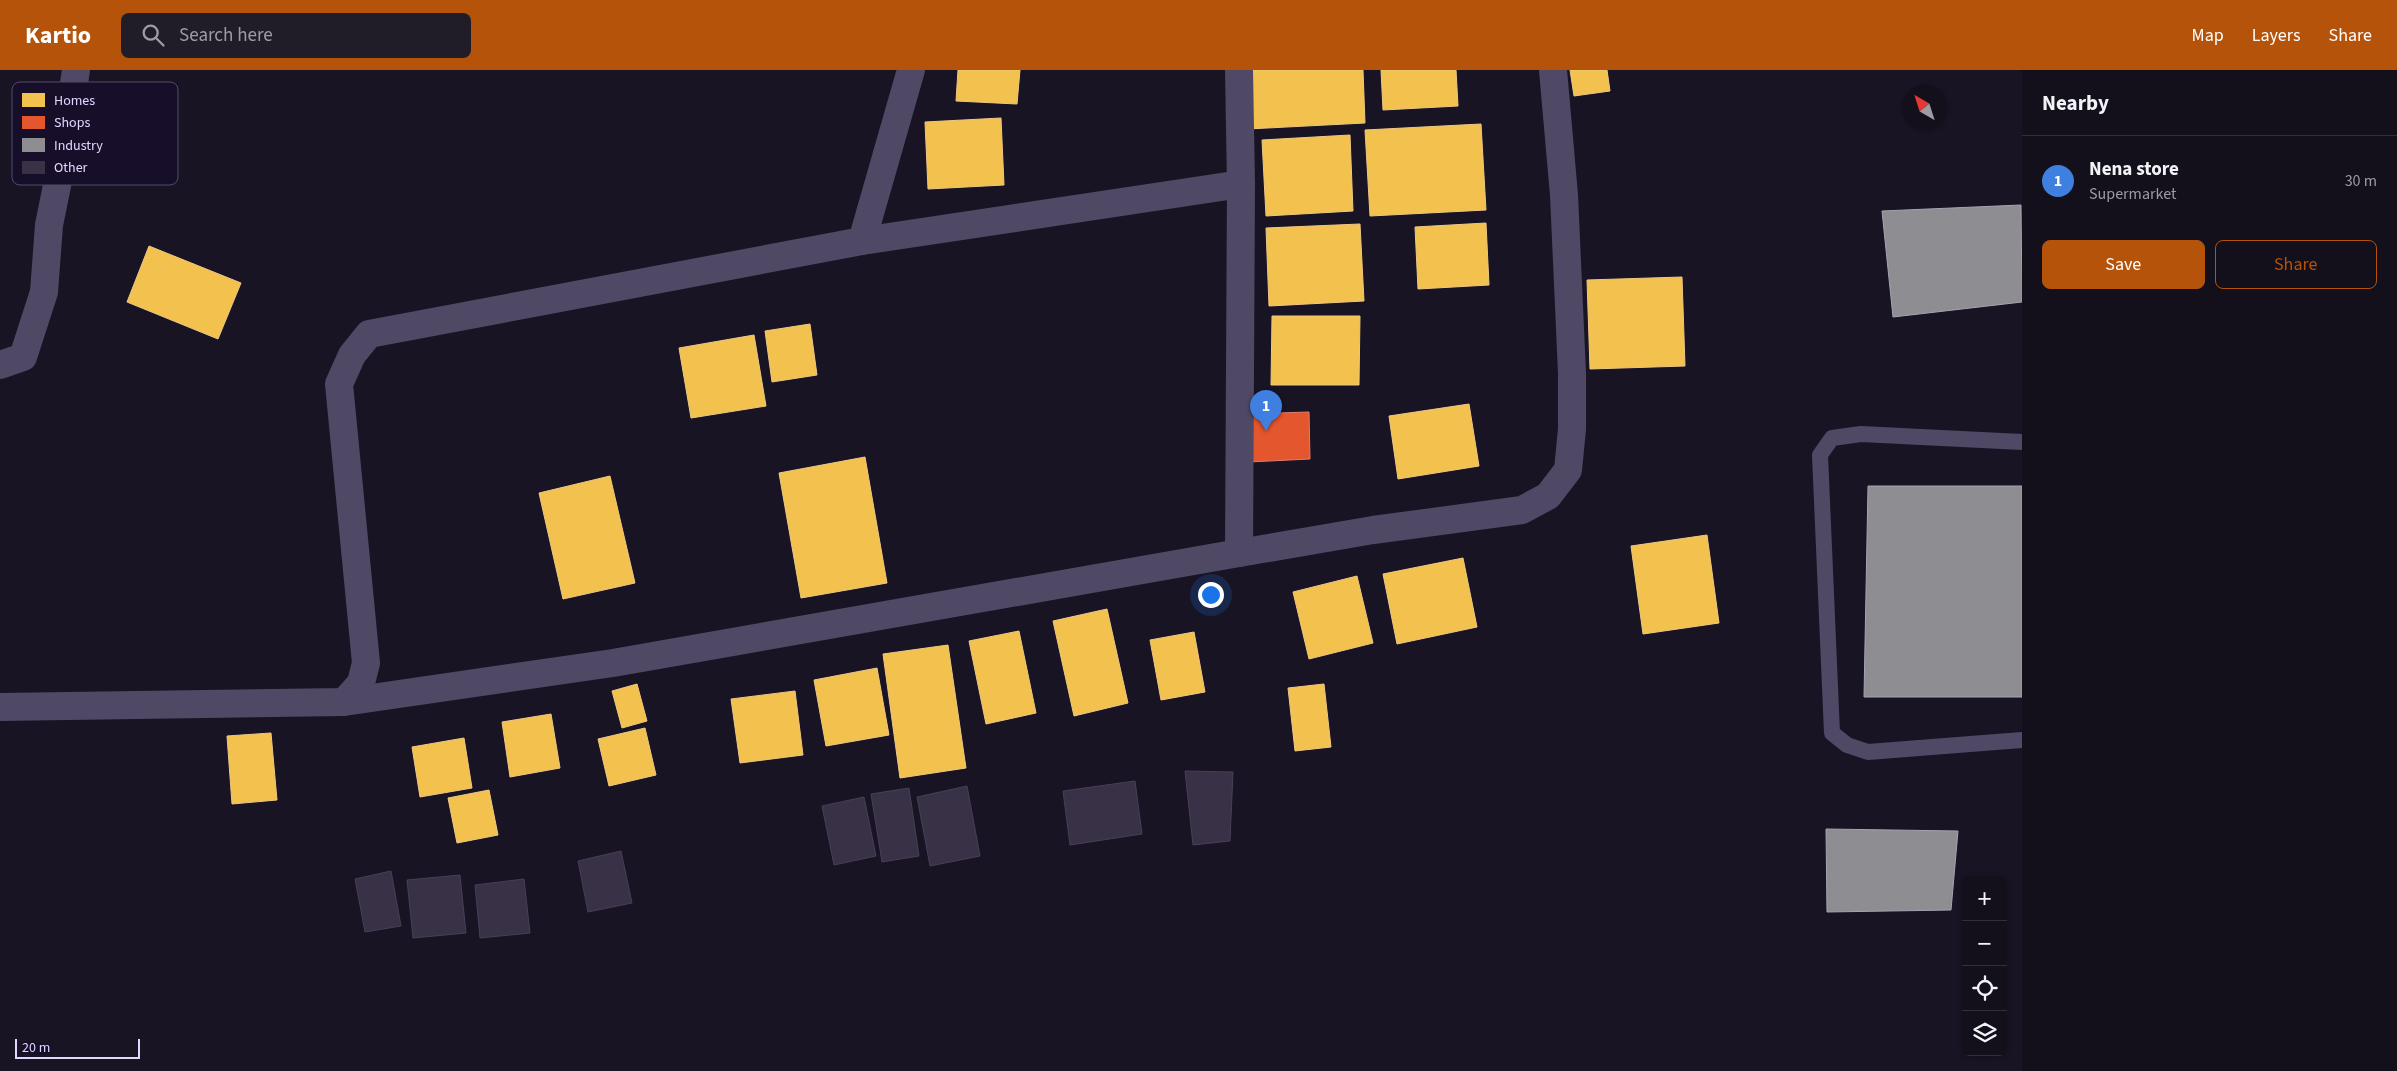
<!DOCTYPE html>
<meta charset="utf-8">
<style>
body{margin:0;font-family:"Source Sans 3",sans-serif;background:#201d28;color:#f1f3f6}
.controls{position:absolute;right:15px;bottom:15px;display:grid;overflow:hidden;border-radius:8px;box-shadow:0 1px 4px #0004}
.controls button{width:45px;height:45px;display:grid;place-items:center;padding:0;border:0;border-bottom:1px solid #322f3a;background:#130f1b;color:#f1f3f6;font:25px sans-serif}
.compass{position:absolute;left:1902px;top:15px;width:45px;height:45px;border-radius:50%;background:#130f1b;box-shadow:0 1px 4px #0004;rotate:321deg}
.scale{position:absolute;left:15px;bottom:12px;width:125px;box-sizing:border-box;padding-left:5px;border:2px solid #e2d7ff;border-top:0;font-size:14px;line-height:18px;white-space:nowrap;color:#e2d7ff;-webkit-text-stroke:4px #170e2a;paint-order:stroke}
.you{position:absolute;left:1210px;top:524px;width:18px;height:18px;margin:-12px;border:4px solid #fff;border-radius:50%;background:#1a73e8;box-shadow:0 0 0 8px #1a73e833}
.badge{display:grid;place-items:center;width:32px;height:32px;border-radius:50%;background:#b45309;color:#fff;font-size:16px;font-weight:700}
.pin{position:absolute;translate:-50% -41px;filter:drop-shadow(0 1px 2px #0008)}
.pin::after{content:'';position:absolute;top:26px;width:18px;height:15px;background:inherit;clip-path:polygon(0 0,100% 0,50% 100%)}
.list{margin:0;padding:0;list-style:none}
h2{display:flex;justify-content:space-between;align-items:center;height:65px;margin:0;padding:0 20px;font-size:21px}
h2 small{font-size:16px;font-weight:400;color:#9d9ca3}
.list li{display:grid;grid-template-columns:32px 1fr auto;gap:15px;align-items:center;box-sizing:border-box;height:90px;padding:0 20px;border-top:1px solid #322f3a}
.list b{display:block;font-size:19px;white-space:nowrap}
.list p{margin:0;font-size:16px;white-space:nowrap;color:#9d9ca3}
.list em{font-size:16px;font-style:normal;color:#9d9ca3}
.actions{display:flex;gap:10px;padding:15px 20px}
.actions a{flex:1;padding:11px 0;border:1px solid #b45309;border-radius:8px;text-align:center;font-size:18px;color:#b45309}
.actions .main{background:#b45309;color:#fff}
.icon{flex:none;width:28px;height:28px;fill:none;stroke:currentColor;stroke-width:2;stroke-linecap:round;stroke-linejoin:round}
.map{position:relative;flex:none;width:2022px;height:1001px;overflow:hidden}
header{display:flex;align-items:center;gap:30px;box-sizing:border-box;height:70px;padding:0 25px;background:#b45309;color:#fff}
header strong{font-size:24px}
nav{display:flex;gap:28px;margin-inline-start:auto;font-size:18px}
.search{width:350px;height:45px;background:#201d28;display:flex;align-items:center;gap:12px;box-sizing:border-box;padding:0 18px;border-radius:8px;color:#9d9ca3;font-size:19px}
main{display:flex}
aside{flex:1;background:#130f1b}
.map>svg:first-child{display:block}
</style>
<header>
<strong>Kartio</strong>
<div class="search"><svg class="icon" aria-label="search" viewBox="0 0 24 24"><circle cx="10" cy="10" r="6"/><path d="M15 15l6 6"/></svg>Search here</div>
<nav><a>Map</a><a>Layers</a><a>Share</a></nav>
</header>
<main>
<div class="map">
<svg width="2022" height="1001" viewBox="0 0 2022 1001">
<rect width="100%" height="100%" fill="#191424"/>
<!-- homes -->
<g fill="#f2c14e" stroke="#edc883">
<polygon points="958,0 1020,0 1017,34 956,31"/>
<polygon points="1245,0 1363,0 1365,53 1248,59"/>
<polygon points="1381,0 1456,0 1458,36 1383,40"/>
<polygon points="1570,0 1607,0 1610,21 1574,26"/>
<polygon points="1001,48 1004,115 928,119 925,52"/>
<polygon points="1481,54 1486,140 1370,146 1365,60"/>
<polygon points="1350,65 1353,141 1266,146 1262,70"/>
<polygon points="1486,153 1489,215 1418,219 1415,157"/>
<polygon points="1360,154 1364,231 1269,236 1266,158"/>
<polygon points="149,176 241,213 218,269 127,232"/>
<polygon points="1682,207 1685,296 1590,299 1587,210"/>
<polygon points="1272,246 1360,246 1359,315 1271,315"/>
<polygon points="810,254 817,305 772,312 765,261"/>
<polygon points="754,265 766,336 691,348 679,278"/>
<polygon points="1469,334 1479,396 1398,409 1389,346"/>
<polygon points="865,387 887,513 801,528 779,403"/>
<polygon points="610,406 635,513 563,529 539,423"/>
<polygon points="1707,465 1719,553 1643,564 1631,476"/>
<polygon points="1463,488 1477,557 1397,574 1383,504"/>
<polygon points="1357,506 1373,573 1309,589 1293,522"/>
<polygon points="1107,539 1128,633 1074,646 1053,551"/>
<polygon points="1019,561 1036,643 986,654 969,571"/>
<polygon points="1194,562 1205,622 1161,630 1150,570"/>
<polygon points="948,575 966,698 900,708 883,584"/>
<polygon points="877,598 889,665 826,676 814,610"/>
<polygon points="637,614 647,651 622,658 612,621"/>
<polygon points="1324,614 1331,677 1295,681 1288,618"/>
<polygon points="795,621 803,685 740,693 731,629"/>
<polygon points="551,644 560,698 510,707 502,652"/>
<polygon points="645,658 656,705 609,716 598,669"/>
<polygon points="271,663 277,730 232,734 227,666"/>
<polygon points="464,668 472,718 420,727 412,677"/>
<polygon points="489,720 498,765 457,773 448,728"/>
</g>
<!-- shops -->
<polygon fill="#e4572e" stroke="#e37d6d" points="1309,342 1310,389 1249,392 1247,344"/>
<!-- industry -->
<g fill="#8d8d92" stroke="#a6a3b3">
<polygon points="2021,135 2022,232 1893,247 1882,141"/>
<polygon points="1868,416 2022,416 2022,627 1864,627"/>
<polygon points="1826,759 1958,761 1951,840 1827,842"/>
</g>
<!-- building -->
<g fill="#393246" stroke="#473f57">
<polygon points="1185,701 1233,702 1230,771 1193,775"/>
<polygon points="1135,711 1142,764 1070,775 1063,721"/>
<polygon points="967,716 980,786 930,796 917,727"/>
<polygon points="909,718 919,786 882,792 871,724"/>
<polygon points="864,727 876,786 834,795 822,736"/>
<polygon points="621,781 632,833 588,842 578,791"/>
<polygon points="391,801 401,856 365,862 355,809"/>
<polygon points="460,805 466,863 413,868 407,810"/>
<polygon points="524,809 530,863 480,868 475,815"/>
</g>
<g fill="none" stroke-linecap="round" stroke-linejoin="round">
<!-- lane -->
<polyline stroke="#4f4965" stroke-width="16" points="2022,372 1861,364 1832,368 1820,385 1832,663 1847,675 1868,682 2022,670"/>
<!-- street -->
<g stroke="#4f4965" stroke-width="28">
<polyline points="862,171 1241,114"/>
<polyline points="0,295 23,287 44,222 49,155 63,86 76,0"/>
<polyline points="1239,483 1373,460 1522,440 1548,426 1568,400 1572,359 1572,303 1564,125 1553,0"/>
<polyline points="344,632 361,613 366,593 339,314 352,285 369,264 862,171 911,0"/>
<polyline points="0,637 344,632 613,593 1239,483 1241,114 1239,0"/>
</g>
</g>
<!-- legend -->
<rect x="12" y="12" width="166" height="103" rx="8" fill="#170e2a" stroke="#544a6a" stroke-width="1"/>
<rect x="22" y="23" width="23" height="14" fill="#f2c14e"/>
<rect x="22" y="46" width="23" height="13" fill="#e4572e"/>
<rect x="22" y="68" width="23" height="14" fill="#8d8d92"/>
<rect x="22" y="91" width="23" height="13" fill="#393246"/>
<g font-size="14" fill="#e2d7ff">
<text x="54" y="35">Homes</text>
<text x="54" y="57">Shops</text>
<text x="54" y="80">Industry</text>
<text x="54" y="102">Other</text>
</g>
</svg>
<div class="controls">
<button>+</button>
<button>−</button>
<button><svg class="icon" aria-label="locate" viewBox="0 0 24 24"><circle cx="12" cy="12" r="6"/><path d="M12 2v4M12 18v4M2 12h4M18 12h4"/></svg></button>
<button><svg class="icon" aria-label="layers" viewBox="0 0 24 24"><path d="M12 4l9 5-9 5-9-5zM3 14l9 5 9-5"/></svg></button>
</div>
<svg class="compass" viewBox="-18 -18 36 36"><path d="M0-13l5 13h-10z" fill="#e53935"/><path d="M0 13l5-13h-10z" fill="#9d9ca3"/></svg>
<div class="scale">20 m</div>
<div class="you"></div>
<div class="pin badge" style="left:1266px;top:361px;background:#3f7fe0">1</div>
</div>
<aside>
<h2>Nearby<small></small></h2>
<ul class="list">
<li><span class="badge" style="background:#3f7fe0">1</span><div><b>Nena store</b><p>Supermarket</p></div><em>30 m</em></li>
</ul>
<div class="actions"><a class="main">Save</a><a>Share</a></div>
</aside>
</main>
